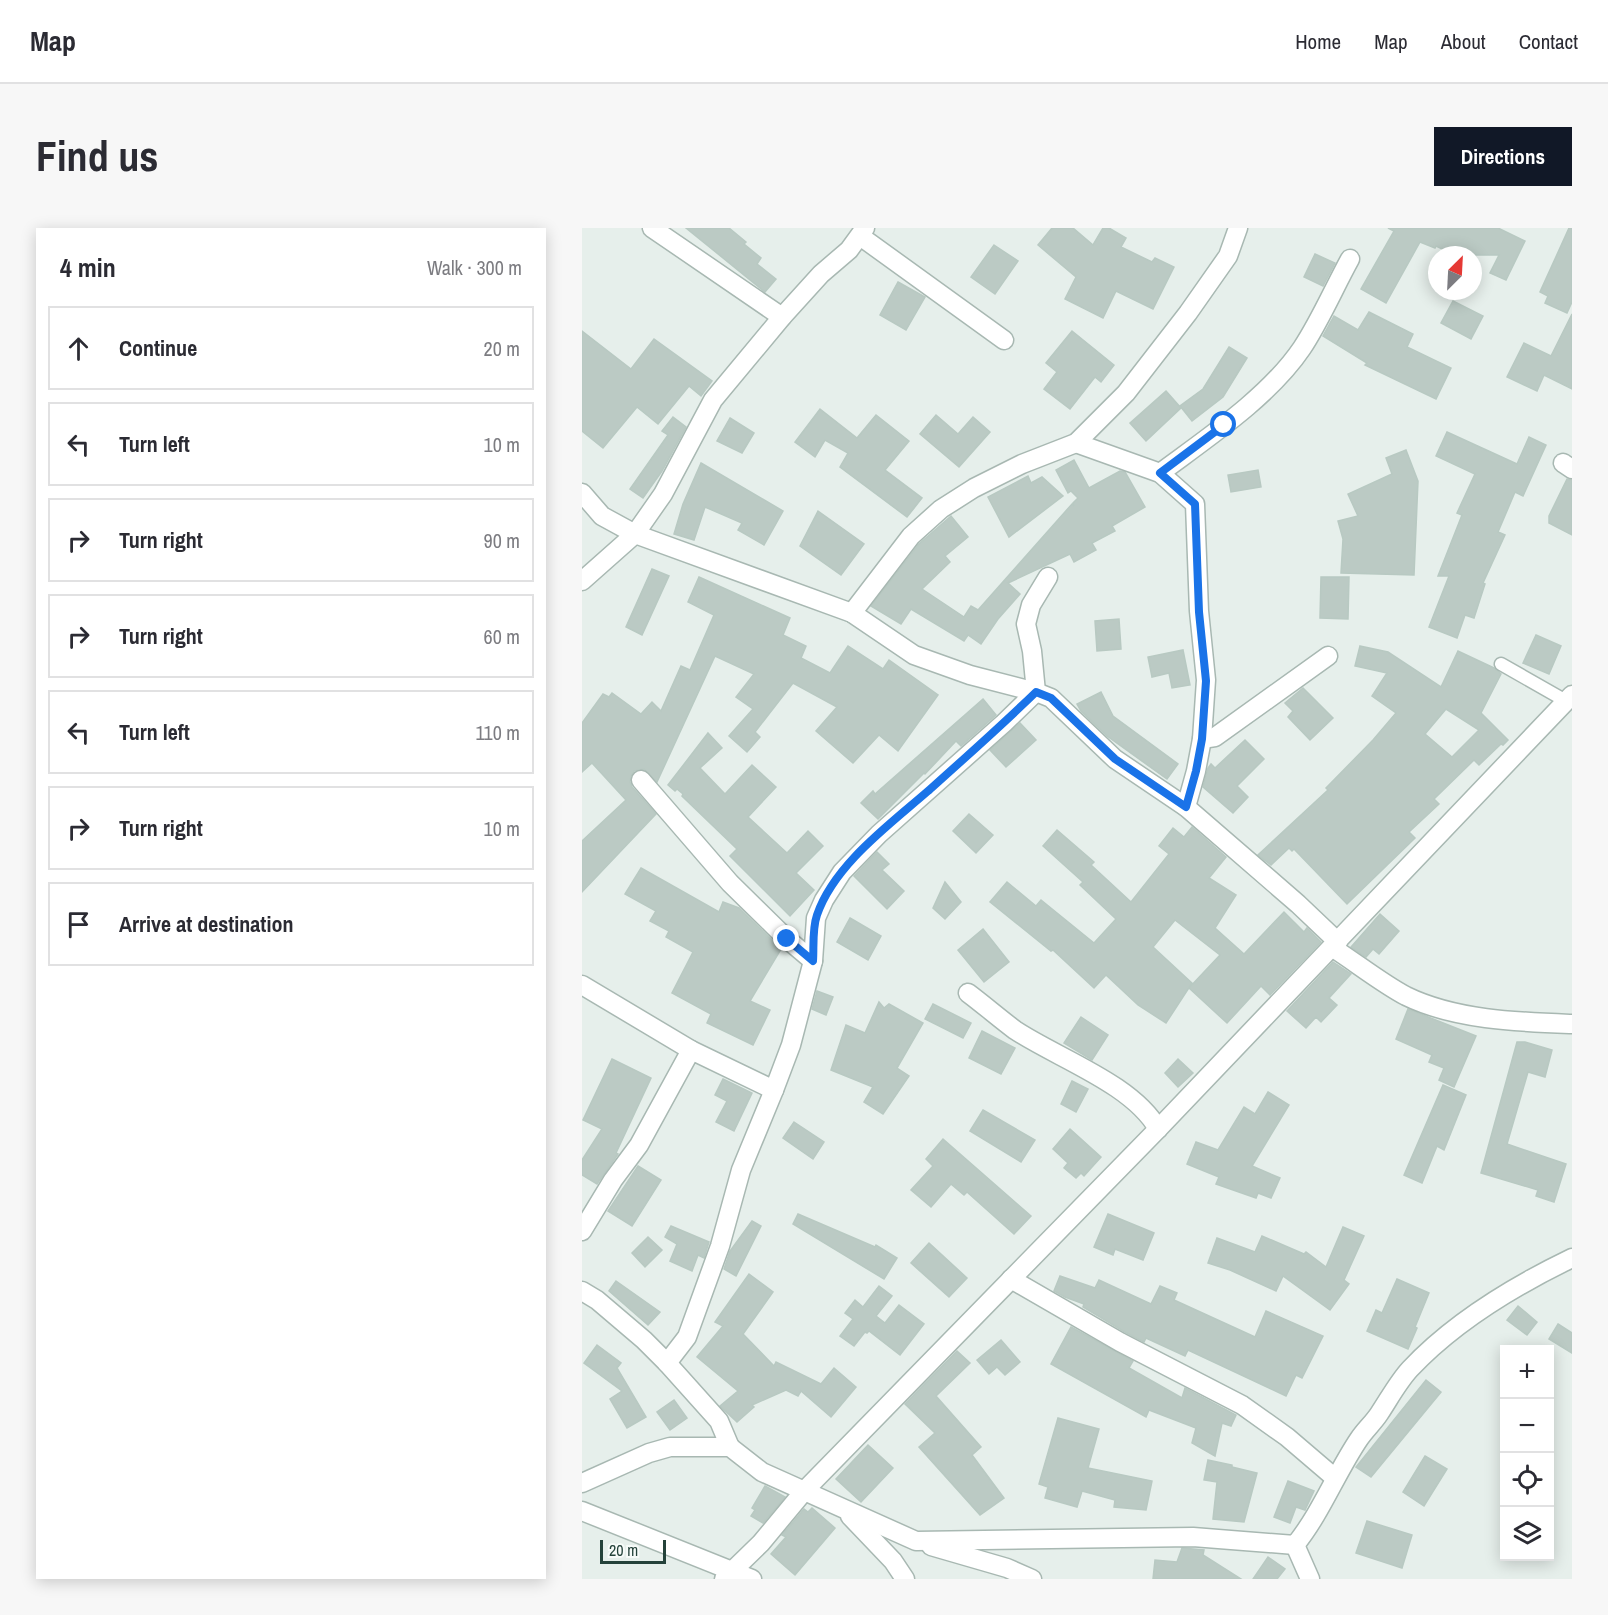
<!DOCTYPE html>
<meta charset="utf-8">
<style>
body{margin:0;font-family:"Archivo Narrow",sans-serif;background:#f7f7f7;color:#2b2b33}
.controls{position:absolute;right:18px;bottom:18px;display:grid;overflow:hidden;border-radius:0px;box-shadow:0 3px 15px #0003}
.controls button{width:54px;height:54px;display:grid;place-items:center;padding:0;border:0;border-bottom:2px solid #e1e1e2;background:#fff;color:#2b2b33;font:30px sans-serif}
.compass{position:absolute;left:846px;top:18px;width:54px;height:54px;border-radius:50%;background:#fff;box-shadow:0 3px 15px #0003;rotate:24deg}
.scale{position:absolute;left:18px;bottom:15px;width:66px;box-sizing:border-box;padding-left:6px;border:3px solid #24423a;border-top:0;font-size:16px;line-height:21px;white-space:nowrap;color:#24423a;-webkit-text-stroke:4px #f7fbf9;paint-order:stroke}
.stop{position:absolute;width:18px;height:18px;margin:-14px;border:4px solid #1a73e8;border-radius:50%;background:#fff}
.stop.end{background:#1a73e8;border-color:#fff;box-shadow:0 2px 6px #0008}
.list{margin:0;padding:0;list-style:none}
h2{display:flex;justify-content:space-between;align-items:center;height:78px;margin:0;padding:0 24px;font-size:26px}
h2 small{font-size:20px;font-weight:400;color:#7c7c81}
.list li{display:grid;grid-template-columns:39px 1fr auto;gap:18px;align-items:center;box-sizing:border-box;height:84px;margin:0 12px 12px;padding:0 12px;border:2px solid #e1e1e2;border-radius:0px}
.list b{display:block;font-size:22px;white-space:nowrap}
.list em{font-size:20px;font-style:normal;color:#7c7c81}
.icon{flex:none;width:33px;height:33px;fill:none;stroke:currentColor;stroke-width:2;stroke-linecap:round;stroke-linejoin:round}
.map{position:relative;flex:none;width:990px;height:1351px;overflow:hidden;border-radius:0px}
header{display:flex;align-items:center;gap:36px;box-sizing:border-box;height:84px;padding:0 30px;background:#fff;border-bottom:2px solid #e1e1e2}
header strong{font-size:28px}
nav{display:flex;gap:33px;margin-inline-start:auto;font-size:21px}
.intro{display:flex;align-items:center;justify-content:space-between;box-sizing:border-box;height:144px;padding:0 36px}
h1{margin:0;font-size:42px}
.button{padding:15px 27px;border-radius:0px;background:#111827;color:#fff;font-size:21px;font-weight:700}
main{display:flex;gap:36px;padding:0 36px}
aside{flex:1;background:#fff;border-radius:0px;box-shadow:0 3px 15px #0003}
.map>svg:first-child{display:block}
</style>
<header>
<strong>Map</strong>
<nav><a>Home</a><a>Map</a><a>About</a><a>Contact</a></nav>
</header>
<div class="intro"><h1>Find us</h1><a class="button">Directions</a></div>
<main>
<aside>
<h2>4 min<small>Walk · 300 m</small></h2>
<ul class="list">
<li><svg class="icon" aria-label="ahead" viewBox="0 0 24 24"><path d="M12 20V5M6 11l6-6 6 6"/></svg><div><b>Continue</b></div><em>20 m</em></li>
<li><svg class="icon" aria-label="left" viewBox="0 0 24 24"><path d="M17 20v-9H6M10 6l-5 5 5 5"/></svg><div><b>Turn left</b></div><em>10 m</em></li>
<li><svg class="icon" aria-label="right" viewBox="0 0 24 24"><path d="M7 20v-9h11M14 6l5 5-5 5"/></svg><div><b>Turn right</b></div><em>90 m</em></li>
<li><svg class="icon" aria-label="right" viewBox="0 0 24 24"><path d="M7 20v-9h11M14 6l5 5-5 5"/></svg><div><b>Turn right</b></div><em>60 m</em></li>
<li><svg class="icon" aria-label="left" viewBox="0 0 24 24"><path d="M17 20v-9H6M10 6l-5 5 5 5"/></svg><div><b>Turn left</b></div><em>110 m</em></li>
<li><svg class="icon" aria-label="right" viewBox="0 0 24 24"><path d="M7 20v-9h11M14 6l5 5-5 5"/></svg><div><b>Turn right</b></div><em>10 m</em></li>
<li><svg class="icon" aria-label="arrive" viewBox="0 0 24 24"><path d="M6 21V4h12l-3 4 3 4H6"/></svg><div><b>Arrive at destination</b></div></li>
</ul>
</aside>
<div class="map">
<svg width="990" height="1351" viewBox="0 0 990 1351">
<rect width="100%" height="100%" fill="#e6efeb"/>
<!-- building -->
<g fill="#bbcac4" stroke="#b8c9c2" stroke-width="1.5" fill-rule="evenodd">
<polygon points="104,0 147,0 164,14 162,16 179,30 175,36 194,51 183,64"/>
<polygon points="470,0 491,0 511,17 521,0 527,0 544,10 539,19 570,34 573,30 592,39 571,81 534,63 521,90 483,71 494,49 456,17"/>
<polygon points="806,0 916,0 943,13 924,52 908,45 917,27 873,27 854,18 853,20 838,14 804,75 779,61 812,3"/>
<polygon points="987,0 990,0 990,74 985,85 963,75 966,68 958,64"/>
<polygon points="412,17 436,33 413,66 389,49"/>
<polygon points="733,26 753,35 741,58 722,49"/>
<polygon points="316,54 343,69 324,102 298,87"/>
<polygon points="871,73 901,88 889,111 859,95"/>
<polygon points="787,84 831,106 825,119 869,140 854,171 783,137 785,135 741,108 752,88 776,102"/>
<polygon points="990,86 990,161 962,147 955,163 925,149 942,115 969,128"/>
<polygon points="0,103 49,141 72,111 130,153 119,168 107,158 76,196 55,179 21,220 0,203"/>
<polygon points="490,103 532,137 519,154 513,149 488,181 462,161 475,144 464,135"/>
<polygon points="647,119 665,130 641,169 610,193 598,178 621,161"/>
<polygon points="584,163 599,180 564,213 548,195"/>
<polygon points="238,181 275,210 294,187 327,213 303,242 340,270 325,289 258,239 266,225 243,212 233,229 213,214"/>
<polygon points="354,187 376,206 391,189 408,204 377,239 338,206"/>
<polygon points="91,189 104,199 80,243 61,270 48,261 86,207 80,203"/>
<polygon points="148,190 172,205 160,225 135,213"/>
<polygon points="865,204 935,236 947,209 964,217 941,268 933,264 916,304 923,307 901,355 903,356 892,390 883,387 875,410 847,399 867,348 856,348 880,287 875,285 893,246 854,228"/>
<polygon points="824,222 836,253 832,347 759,345 761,311 756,293 776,288 766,266 810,246 804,230"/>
<polygon points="492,232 507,260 538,243 543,244 563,279 530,298 533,303 510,315 514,322 492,334 488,326 426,355 438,366 416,391 399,416 386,407 382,413 329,381 319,396 289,378 337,316 369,288 386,309 363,328 368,334 340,361 382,389 389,378 396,382 490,276 492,278 491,275 496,270 489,263 486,265 474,242"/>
<polygon points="119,235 201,283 182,317 156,302 160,295 123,279 112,312 92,306 101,276"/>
<polygon points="676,242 679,259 649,264 646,247"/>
<polygon points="446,248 449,255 460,249 481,268 427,309 406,269"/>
<polygon points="985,251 990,252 990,307 967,295 967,288"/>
<polygon points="236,283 282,316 259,347 218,318"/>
<polygon points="70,341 87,348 60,407 44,399"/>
<polygon points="117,349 208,390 201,407 224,418 219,430 248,445 266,418 301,441 307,432 356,467 316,523 297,507 271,535 234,503 255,479 211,455 173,504 178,509 165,524 147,508 171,481 154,469 172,446 133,428 75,554 62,541 52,543 49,548 48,554 50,559 74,586 0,664 0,613 44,572 10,535 0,544 0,495 21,466 27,469 30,465 59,486 70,474 79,483 99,438 108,442 132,387 106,374"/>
<polygon points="739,349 767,349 766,391 738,390"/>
<polygon points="537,391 539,421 515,423 513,393"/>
<polygon points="954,407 979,418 967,446 941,435"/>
<path d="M778,418L806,424L859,459L876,423L912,440L919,446L899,485L926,512L921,517L919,516L897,537L892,532L852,571L857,576L827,604L833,610L765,676L712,621L710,623L707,620L689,637L676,627L746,562L744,560L791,512L814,485L790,468L805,445L773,438ZM864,481L897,502L870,529L843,506Z"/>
<polygon points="601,422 608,457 590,460 587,445 570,449 566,429"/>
<polygon points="721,460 751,490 728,512 706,489 711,483 703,475"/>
<polygon points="519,464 531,488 596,536 585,551 525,508 499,483 495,476"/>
<polygon points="401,471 414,487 379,518 374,513 343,546 342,545 296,591 279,575 291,563 293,566"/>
<polygon points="438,495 454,512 424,539 408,522"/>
<polygon points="126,505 140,520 118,540 143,566 170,537 194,559 166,589 205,625 226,603 241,618 214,645 232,662 208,688 148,628 155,621 100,568 101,566 95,561 93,563 86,557"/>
<polygon points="663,512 682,531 655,558 666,569 651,585 621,559 626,540 629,536 633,540"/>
<polygon points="387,586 411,607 394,625 371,603"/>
<polygon points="610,599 644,629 627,650 654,667 633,700 662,726 702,684 722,704 725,700 739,714 688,767 679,758 645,795 607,760 638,727 593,692 571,719 610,755 584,795 556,777 524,747 512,760 471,722 469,723 408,674 425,654 454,678 459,672 512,715 534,691 498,657 501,654 461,618 475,602 512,634 509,637 549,674 587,626 577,618 591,600 602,609"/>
<polygon points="295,624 307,636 300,642 322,663 305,681 272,648"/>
<polygon points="59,640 137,684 141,674 157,680 199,721 168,773 188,782 171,817 125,795 129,786 90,765 111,724 84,709 87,703 68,693 74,683 43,666"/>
<polygon points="363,654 379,674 363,691 351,680"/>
<polygon points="798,686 817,703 797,726 791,721 784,729 769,719"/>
<polygon points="268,690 299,708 286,732 255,714"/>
<polygon points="401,701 427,734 402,754 376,722"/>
<polygon points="751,734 769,746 747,770 755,777 739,794 734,789 724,800 705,783"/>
<polygon points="235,763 251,769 244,787 230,781"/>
<polygon points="297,774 302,780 307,776 341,795 315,840 327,848 301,886 282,874 291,859 249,842 264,797 283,805"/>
<polygon points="351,776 389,795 381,810 343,791"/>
<polygon points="826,781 894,808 872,859 857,852 862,840 847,834 850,827 814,811"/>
<polygon points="499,789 526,807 510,832 482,815"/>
<polygon points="400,803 433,820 419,846 387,830"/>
<polygon points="935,814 943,814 970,822 963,849 946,844 925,916 984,936 972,974 954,968 956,962 899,945"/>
<polygon points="30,831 69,850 34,925 36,926 15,956 0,947 0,932 20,901 1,892"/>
<polygon points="596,831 611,845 596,859 583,845"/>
<polygon points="141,851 170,865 152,903 134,894 145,873 133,867"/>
<polygon points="490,853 506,861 494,884 479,876"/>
<polygon points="861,857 884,867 862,922 855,918 840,955 822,947"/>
<polygon points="686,864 707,877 670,938 698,950 689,970 676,965 674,970 634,956 637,949 605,936 614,914 636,922 662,879 673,886"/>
<polygon points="401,882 453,912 439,934 388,903"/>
<polygon points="212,894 242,914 231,931 201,910"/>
<polygon points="488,901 519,929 502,948 499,945 494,950 482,940 486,935 471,921"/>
<polygon points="361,911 449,988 432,1006 385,964 382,967 369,956 349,979 329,962 351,938 344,931"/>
<polygon points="56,938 79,952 50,998 26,983"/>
<polygon points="216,986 293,1019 294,1017 315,1030 302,1051 211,996"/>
<polygon points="526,986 572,1005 561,1032 533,1021 531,1027 512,1019"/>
<polygon points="170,993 179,998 154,1048 142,1041 148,1023"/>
<polygon points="89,998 127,1014 122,1030 116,1027 110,1043 88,1033 95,1016 83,1009"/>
<polygon points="761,999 782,1008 762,1052 767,1056 748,1082 701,1048 694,1063 648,1042 626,1035 635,1010 673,1024 680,1008 722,1026 724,1024 744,1039"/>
<polygon points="66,1009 80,1022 63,1039 50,1025"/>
<polygon points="347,1015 385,1050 367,1069 329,1035"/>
<polygon points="167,1046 191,1064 161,1106 192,1138 194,1134 239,1156 252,1140 274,1159 249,1189 219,1163 216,1168 204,1162 170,1177 172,1179 155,1194 138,1178 156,1163 115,1129 141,1098 133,1094"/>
<polygon points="478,1048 513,1060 517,1052 569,1076 578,1058 595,1065 592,1072 673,1109 684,1083 741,1108 720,1150 714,1147 704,1168 606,1122 603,1128 564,1110 562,1114 543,1104 501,1079 502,1076 483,1069 472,1063"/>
<polygon points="815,1051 847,1065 833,1099 835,1100 826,1121 785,1103 794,1082 800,1085"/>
<polygon points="34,1053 78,1084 66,1097 27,1063"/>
<polygon points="297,1058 310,1068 294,1088 303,1095 317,1077 342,1096 318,1127 287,1103 285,1105 283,1104 272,1118 258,1108 271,1091 263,1085 273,1072 281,1079"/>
<polygon points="936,1078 955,1094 945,1107 925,1092"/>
<polygon points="976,1096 990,1105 990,1125 967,1111"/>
<polygon points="489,1099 551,1133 547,1140 600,1170 603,1160 654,1187 649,1198 640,1195 633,1228 610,1215 614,1200 567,1182 564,1189 469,1136"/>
<polygon points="419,1112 438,1134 423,1147 415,1139 407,1146 395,1132"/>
<polygon points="15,1117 39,1135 35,1140 64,1189 45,1200 28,1171 40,1163 2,1135"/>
<polygon points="375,1123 388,1135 354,1168 399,1219 390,1227 422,1270 398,1287 337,1219 353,1205 323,1176"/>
<polygon points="844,1152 859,1164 789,1249 774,1239"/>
<polygon points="92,1172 105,1190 88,1202 75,1184"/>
<polygon points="476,1190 517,1201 506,1240 570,1253 564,1282 532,1279 533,1272 500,1263 495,1279 463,1270 466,1259 457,1256"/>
<polygon points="286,1217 311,1240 279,1274 254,1251"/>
<polygon points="843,1228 865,1241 842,1278 821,1264"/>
<polygon points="626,1232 650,1237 650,1239 675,1245 662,1294 631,1291 635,1254 622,1252"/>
<polygon points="706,1253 732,1263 723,1282 714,1279 708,1295 692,1289"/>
<polygon points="183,1258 203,1269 181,1295 169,1288 173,1282 170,1280"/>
<polygon points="230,1280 253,1300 213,1347 189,1326 204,1309 200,1307 222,1281 226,1284"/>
<polygon points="785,1293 830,1307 820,1340 774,1325"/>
<polygon points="600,1320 622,1322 621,1327 659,1351 571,1351 573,1332 595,1334"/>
<polygon points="686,1329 703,1341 695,1351 671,1351"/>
</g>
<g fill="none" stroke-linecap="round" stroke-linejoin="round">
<defs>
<polyline id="service" points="919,436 984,473"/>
<g id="minor">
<polyline points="70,0 200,89"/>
<polyline points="278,8 422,112"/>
<polyline points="494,215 578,245 613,276 617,383 624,452 620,511 614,543 604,579"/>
<polyline points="981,235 990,241"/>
<path d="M578,245C625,210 687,169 720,120C738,93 752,60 768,31"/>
<polyline points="0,265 20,288 53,306 270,385 332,427 388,447 454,464 469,470 533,531 604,579 716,676 756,714"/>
<polyline points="0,353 53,306 81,266 131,172 200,89 239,46 267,22 283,0"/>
<polyline points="270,385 329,308 359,281 392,260 440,236 494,215 544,165 606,85 646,28 656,0"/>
<polyline points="620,511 633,509 746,428"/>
<polyline points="59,552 148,655 205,711 231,733"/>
<path d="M751,720C773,734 801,756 824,768C873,792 936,794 990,796"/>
<polyline points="0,757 109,822"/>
<path d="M386,765C402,777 417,790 433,802C475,830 551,856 576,901"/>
<polyline points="0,1003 31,952 57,917 109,822 192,862"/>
<polyline points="429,1051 538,1114 660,1177 705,1209 753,1250"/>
<polyline points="0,1063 15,1072 62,1112 85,1135 137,1193 148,1219"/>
<polyline points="85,1135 105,1109 138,1018 159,942 192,862 209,817 231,733 234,690 242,672 260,644 297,606 422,495 454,464 450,423 444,396 449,377 466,349"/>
<path d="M0,1255L67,1225L88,1219H148L180,1244L334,1313L611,1309L713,1317C739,1285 754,1245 777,1211C783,1202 791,1195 797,1186C807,1171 816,1154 828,1141C873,1093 932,1058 990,1030"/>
<polyline points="0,1283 170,1351"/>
<polyline points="268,1288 311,1333 323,1351"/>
<polyline points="713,1317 728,1351"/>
<polyline points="349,1318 425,1340 450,1351"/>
<polyline points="142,1351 179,1315 223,1262 576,901 990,467"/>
</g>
</defs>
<!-- service casing -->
<use href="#service" stroke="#a8b8b2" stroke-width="15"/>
<!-- minor casing -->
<use href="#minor" stroke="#a8b8b2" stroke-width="21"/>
<!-- service -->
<use href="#service" stroke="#fff" stroke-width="12"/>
<!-- minor -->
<use href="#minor" stroke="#fff" stroke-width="18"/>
</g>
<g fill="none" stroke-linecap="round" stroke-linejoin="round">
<!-- route -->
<path stroke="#1a73e8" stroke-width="8" d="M205,711L231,733C232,719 230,701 235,687C252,637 307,597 346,563C383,530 419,498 454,464L469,470L533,531L604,579L614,543L620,511L624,453L617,384L613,276L578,245L642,197"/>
</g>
</svg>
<div class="controls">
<button>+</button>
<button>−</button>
<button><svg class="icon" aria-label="locate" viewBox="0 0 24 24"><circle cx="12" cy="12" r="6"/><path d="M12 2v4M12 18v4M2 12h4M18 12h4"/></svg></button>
<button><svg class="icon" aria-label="layers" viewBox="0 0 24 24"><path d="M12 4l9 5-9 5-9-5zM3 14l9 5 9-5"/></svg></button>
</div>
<svg class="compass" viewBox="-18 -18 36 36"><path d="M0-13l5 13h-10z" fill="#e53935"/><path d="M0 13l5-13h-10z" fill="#7c7c81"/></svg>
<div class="scale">20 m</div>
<div class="stop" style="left:642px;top:197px"></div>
<div class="stop end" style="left:205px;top:711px"></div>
</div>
</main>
